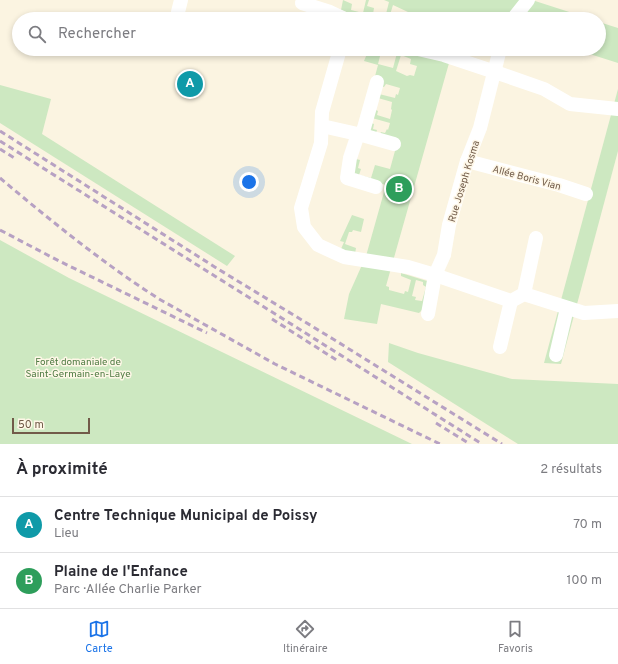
<!DOCTYPE html>
<html lang="fr">
<meta charset="utf-8">
<style>
body{margin:0;font-family:Overpass,sans-serif;background:#f7f7f7;color:#2b2b33}
.scale{position:absolute;left:12px;bottom:10px;width:78px;box-sizing:border-box;padding-left:4px;border:2px solid #715b49;border-top:0;font-size:11px;line-height:14px;white-space:nowrap;color:#715b49;-webkit-text-stroke:3px #fef7e7;paint-order:stroke}
.you{position:absolute;left:249px;top:182px;width:14px;height:14px;margin:-10px;border:3px solid #fff;border-radius:50%;background:#1a73e8;box-shadow:0 0 0 6px #1a73e833}
.badge{display:grid;place-items:center;width:26px;height:26px;border-radius:50%;background:#1a73e8;color:#fff;font-size:13px;font-weight:700}
.pin{position:absolute;translate:-50% -50%;border:2px solid #fff;box-shadow:0 1px 4px #0006}
.list{margin:0;padding:0;list-style:none}
h2{display:flex;justify-content:space-between;align-items:center;height:52px;margin:0;padding:0 16px;font-size:17px}
h2 small{font-size:13px;font-weight:400;color:#7c7c81}
.list li{display:grid;grid-template-columns:26px 1fr auto;gap:12px;align-items:center;box-sizing:border-box;height:56px;padding:0 16px;border-top:1px solid #e1e1e2}
.list b{display:block;font-size:15px;white-space:nowrap}
.list p{margin:0;font-size:13px;white-space:nowrap;color:#7c7c81}
.list em{font-size:13px;font-style:normal;color:#7c7c81}
.icon{flex:none;width:22px;height:22px;fill:none;stroke:currentColor;stroke-width:2;stroke-linecap:round;stroke-linejoin:round}
.map{position:relative;flex:none;width:618px;height:444px;overflow:hidden}
.search{position:absolute;background:#fff;box-shadow:0 2px 6px #0003;left:12px;right:12px;top:12px;height:44px;display:flex;align-items:center;gap:10px;box-sizing:border-box;padding:0 14px;border-radius:22px;color:#7c7c81;font-size:15px}
.sheet{height:164px;background:#fff}
nav{display:flex;justify-content:space-around;align-items:center;box-sizing:border-box;height:56px;border-top:1px solid #e1e1e2;background:#fff;font-size:11px;color:#7c7c81}
nav a{display:grid;justify-items:center;gap:2px}
nav .on{color:#1a73e8}
.map>svg:first-child{display:block}
</style>
<div class="map">
<svg width="618" height="444" viewBox="0 0 618 444">
<rect width="100%" height="100%" fill="#fbf4e1"/>
<!-- green -->
<g fill="#cde8c1" fill-rule="evenodd">
<polygon points="343,0 352,4 351,10 363,13 366,0 369,0 367,6 374,8 373,14 385,18 389,2 384,0 532,0 591,19 480,19 463,14 462,19 428,19 429,17 420,14 419,15 412,14 410,19 406,19 408,12 393,5 389,18 391,19 365,19 341,10"/>
<polygon points="599,22 618,28 618,63 574,49 599,49"/>
<path d="M369,49H406L422,54L424,49H453L386,286L389,287V290L404,294L405,291L408,292L411,280L401,276V273L427,281C430,289 427,307 419,313L381,304L377,324L344,319L349,294L366,256L386,185L357,177L351,171L352,158L360,160L358,168L361,169L359,175L371,178L375,165L390,169L398,140L365,131C372,118 370,113 373,100C375,93 378,89 379,82L374,80L378,65L364,61ZM389,51L397,53L393,68L378,64L381,52L387,54ZM401,55L411,59L410,64L417,66L414,76L410,75L407,76L396,71ZM386,84L400,88L398,95L396,94L395,98L379,94L381,86L384,87ZM378,98L392,102L391,109L392,110L390,119L377,115L378,111L374,109ZM372,118L390,123L388,130L387,129L385,133L381,132L380,134L376,133L377,130L373,129L374,124L371,123ZM416,280L423,282V285L426,287L422,301L415,300L416,297L412,296Z"/>
<polygon points="0,85 51,99 42,134 235,256 227,266 0,123"/>
<polygon points="618,89 618,151 561,364 544,363"/>
<polygon points="352,215 364,219 361,232 353,230 352,232 349,232 345,244 356,248 355,254 341,249 344,242 340,241"/>
<polygon points="0,240 69,278 412,444 0,444"/>
<polygon points="389,343 418,353 512,379 618,384 618,444 518,444 388,362"/>
</g>
<g fill="none" stroke-linecap="round" stroke-linejoin="round">
<!-- minor -->
<g stroke="#fff" stroke-width="14">
<polyline points="302,3 330,12 345,19"/>
<polyline points="178,12 181,0"/>
<polyline points="513,19 528,0"/>
<polyline points="340,49 322,112 321,143 301,208 304,227 318,245 344,257 408,267 435,275 511,301 524,294 584,313 618,311"/>
<polyline points="418,49 444,55 495,72 544,89 570,104 618,109"/>
<polyline points="322,126 362,135 377,82"/>
<polyline points="358,134 350,158 347,178 376,187"/>
<polyline points="362,135 394,144"/>
<polyline points="467,161 559,185 586,194"/>
<polyline points="524,294 536,238"/>
<polyline points="428,314 435,275 444,255 449,225 467,161 480,128 500,49"/>
<polyline points="500,347 511,301"/>
<polyline points="556,355 567,308"/>
</g>
<!-- rail -->
<g stroke="#b7a1c3" stroke-width="3" stroke-dasharray="6 4" stroke-linecap="butt">
<polyline points="0,131 218,269 333,339 502,444"/>
<polyline points="0,141 482,444"/>
<polyline points="0,149 16,159"/>
<path d="M0,178C51,221 103,263 159,299L275,364L440,444"/>
<polyline points="0,230 59,261 207,333"/>
<polyline points="272,319 338,361"/>
<polyline points="436,423 470,444"/>
</g>
</g>
<g text-anchor="middle" stroke-width="3" stroke-linejoin="round" paint-order="stroke">
<!-- street labels -->
<g font-size="10" fill="#715b49" stroke="#fef7e7">
<text transform="translate(527 177) rotate(15)" y="4">Allée Boris Vian</text>
<text transform="translate(463 181) rotate(-73)" y="4">Rue Joseph Kosma</text>
</g>
<!-- park labels -->
<g font-size="10" fill="#507c44" stroke="#fef7e7">
<text x="78" y="365">Forêt domaniale de<tspan x="78" dy="12">Saint-Germain-en-Laye</tspan></text>
</g>
</g>
</svg>
<div class="scale">50 m</div>
<div class="you"></div>
<div class="pin badge" style="left:190px;top:84px;background:#0f9aa8">A</div>
<div class="pin badge" style="left:399px;top:189px;background:#2e9e5b">B</div>
<div class="search"><svg class="icon" aria-label="search" viewBox="0 0 24 24"><circle cx="10" cy="10" r="6"/><path d="M15 15l6 6"/></svg>Rechercher</div>
</div>
<section class="sheet">
<h2>À proximité<small>2 résultats</small></h2>
<ul class="list">
<li><span class="badge" style="background:#0f9aa8">A</span><div><b>Centre Technique Municipal de Poissy</b><p>Lieu</p></div><em>70 m</em></li>
<li><span class="badge" style="background:#2e9e5b">B</span><div><b>Plaine de l'Enfance</b><p>Parc · Allée Charlie Parker</p></div><em>100 m</em></li>
</ul>
</section>
<nav>
<a class="on"><svg class="icon" aria-label="map" viewBox="0 0 24 24"><path d="M3 6l6-2 6 2 6-2v14l-6 2-6-2-6 2zM9 4v14M15 6v14"/></svg>Carte</a>
<a><svg class="icon" aria-label="directions" viewBox="0 0 24 24"><path d="M12 3l9 9-9 9-9-9zM9 14v-3h6M13 9l2 2-2 2"/></svg>Itinéraire</a>
<a><svg class="icon" aria-label="saved" viewBox="0 0 24 24"><path d="M7 4h10v16l-5-4-5 4z"/></svg>Favoris</a>
</nav>
